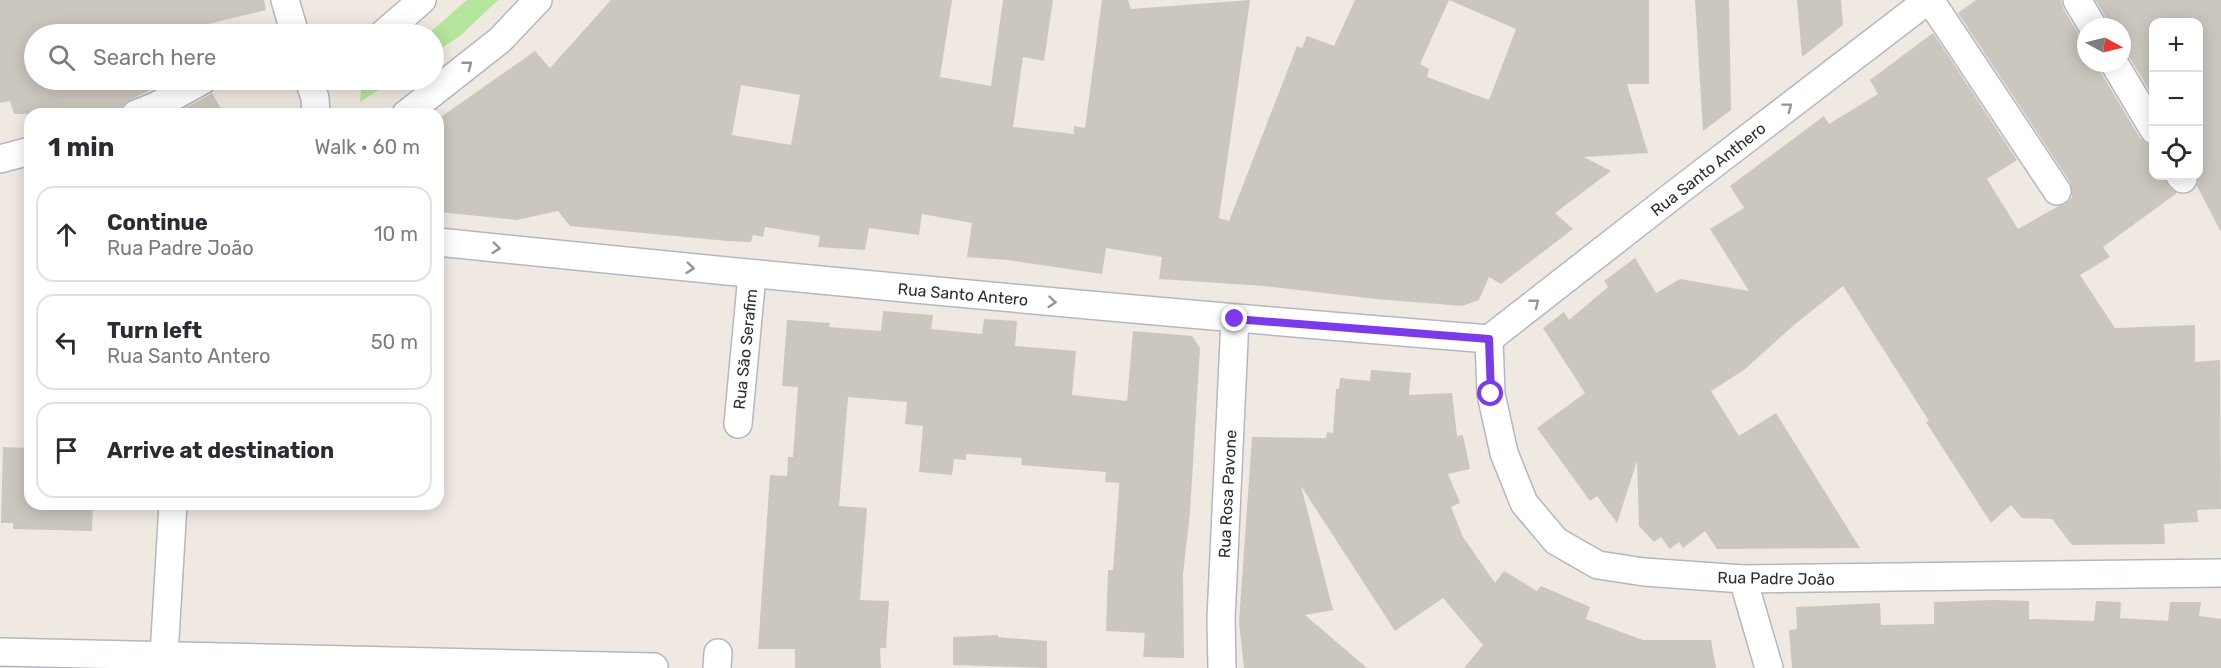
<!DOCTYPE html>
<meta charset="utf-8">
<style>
body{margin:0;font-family:Rubik,sans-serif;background:#f7f7f7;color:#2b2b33}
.controls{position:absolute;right:18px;top:18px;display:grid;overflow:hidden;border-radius:12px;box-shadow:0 3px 15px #0003}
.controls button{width:54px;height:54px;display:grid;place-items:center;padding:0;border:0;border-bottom:2px solid #e1e1e2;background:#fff;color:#2b2b33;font:30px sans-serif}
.compass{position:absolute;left:2077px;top:18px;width:54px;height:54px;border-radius:50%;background:#fff;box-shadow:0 3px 15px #0003;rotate:97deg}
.stop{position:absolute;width:18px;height:18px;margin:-14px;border:4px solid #7c3aed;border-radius:50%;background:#fff}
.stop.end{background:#7c3aed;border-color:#fff;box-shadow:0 2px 6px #0008}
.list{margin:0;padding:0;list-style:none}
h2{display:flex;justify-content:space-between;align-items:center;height:78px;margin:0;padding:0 24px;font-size:26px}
h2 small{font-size:20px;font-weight:400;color:#7c7c81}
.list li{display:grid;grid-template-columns:39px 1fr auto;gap:18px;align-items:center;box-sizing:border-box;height:96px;margin:0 12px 12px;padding:0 12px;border:2px solid #e1e1e2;border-radius:18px}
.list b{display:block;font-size:22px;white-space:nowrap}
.list p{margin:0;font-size:20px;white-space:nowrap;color:#7c7c81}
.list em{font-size:20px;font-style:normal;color:#7c7c81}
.icon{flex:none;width:33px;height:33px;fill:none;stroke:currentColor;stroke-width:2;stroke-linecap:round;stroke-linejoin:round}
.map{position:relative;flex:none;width:2221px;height:668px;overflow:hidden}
.search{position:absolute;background:#fff;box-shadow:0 3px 15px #0003;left:24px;top:24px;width:420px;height:66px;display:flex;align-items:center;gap:15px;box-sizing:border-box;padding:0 21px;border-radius:33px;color:#7c7c81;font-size:22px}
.panel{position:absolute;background:#fff;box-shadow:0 3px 15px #0003;left:24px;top:108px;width:420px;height:402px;border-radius:18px}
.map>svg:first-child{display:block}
</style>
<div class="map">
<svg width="2221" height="668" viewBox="0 0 2221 668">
<rect width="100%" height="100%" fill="#efe9e1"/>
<!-- green -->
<g fill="#b6e59e">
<polygon points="467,0 498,0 460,36 434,53 434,34 428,34"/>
<polygon points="373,80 394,80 360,102 361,90"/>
</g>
<!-- building -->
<g fill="#cbc7bf" fill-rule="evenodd">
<polygon points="0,0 264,0 266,10 200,26 202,34 34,34 34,80 171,80 130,100 123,105 121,114 14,114 10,101 0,103"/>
<path d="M611,0H952L940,77L991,86L1003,0H1053L1044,61L1023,57L1013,127L1074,134V126L1085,128L1102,0H1128L1131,9L1250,0L1219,218L1229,221L1297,46L1302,48L1307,36L1334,46L1355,0H1649V84H1627L1648,153L1584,157L1611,171L1555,213L1573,229L1501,284L1489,277L1479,300L1462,306L1376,299L1264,286L1159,279L1162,257L1106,248L1102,274L1007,260L967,257L972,223L922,214L919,235L869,228L865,250L818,247L820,236L765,227L763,237L753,235L751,242L727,241L570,226L558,211L517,220L438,212V119L535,51L550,68ZM1449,0L1516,29L1489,100L1427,77L1429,69L1420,64ZM741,85L800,95L791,145L732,135Z"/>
<polygon points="1695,0 1729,0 1731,110 1703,131"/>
<polygon points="1797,0 1841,0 1843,25 1802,57"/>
<polygon points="1976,0 2061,0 2063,8 2079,35 2086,41 2086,63 2098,63 2100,71 2140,138 2146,143 2154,146 2154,176 2165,176 2169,187 2177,193 2103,247 2110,257 2080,275 2115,328 2195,325 2195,362 2220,360 2221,509 2197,510 2198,522 2164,524 2165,544 2072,545 2052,519 2022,518 2011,505 1991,523 1926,422 1929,421 1843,286 1794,325 1744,370 1711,391 1739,436 1776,413 1860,548 1717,549 1705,531 1683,548 1679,542 1670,549 1661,537 1654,542 1639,526 1637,461 1617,523 1597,496 1590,501 1537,428 1585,393 1543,328 1564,312 1569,320 1608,287 1604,281 1635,258 1656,293 1680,279 1749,291 1710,229 1744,208 1730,186 1824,116 1829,124 1878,94 1870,80 1933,33 2017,160 1987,179 2018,229 2057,207 2065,204 2072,197 2070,182 1958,13"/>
<polygon points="2095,0 2221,0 2221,232 2197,186 2199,176 2199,22 2154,22 2154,98 2128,55 2122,50 2122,27 2109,27 2107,19"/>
<polygon points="212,93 224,114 174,114 211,94"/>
<polygon points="883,311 933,315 931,329 982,334 984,319 1017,321 1015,346 1076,351 1072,395 1127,401 1133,331 1192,336 1200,348 1190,512 1183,574 1184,658 1143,657 1145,633 1106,631 1108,570 1113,570 1119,489 1119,483 1105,482 1106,472 1021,465 1022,458 966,454 966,460 954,459 952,475 919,472 923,426 905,424 907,402 848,397 839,506 867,508 860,600 889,601 886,648 880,648 881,668 795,668 795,649 758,649 770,475 787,476 788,457 793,457 798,387 782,386 787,320 830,323 829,327 881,331"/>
<polygon points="1371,370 1411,373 1409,395 1452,393 1457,436 1463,435 1470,469 1448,474 1460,503 1451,507 1463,537 1495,583 1504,571 1537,591 1541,586 1590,607 1586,619 1643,640 1711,640 1716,668 1464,668 1483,645 1443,598 1395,631 1301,486 1333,610 1305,615 1367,668 1244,668 1239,622 1252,437 1326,438 1327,432 1333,433 1336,389 1339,389 1340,378 1370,381"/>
<polygon points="3,447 30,448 30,504 93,504 92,531 13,529 13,523 1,523"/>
<polygon points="1994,600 2029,601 2029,619 2094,621 2096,601 2121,602 2120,618 2168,621 2170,602 2201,602 2199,616 2221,619 2221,668 1792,668 1789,630 1797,629 1796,607 1880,603 1881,625 1934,624 1934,602"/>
<polygon points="998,635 998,637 1047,641 1047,668 953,665 953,637"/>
</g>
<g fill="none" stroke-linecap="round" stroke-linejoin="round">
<defs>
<g id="street">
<polyline points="285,0 295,34"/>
<polyline points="1930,0 2057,191"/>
<polyline points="2077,0 2093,27"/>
<polyline points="383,34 422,0"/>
<polyline points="2114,63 2154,130"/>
<polyline points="309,80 315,98 316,114"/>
<polyline points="136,114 156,106 203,80"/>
<polyline points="406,114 500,40 538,0"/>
<polyline points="0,159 30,151"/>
<polyline points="2180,176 2183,179"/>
<path d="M438,242C788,278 1138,311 1489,339"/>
<polyline points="1489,339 1491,394 1504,453 1524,503 1556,541 1598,565 1644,572 1743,579 2221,573"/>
<polyline points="1489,339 1680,190 1928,0"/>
<polyline points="738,424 752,275"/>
<polyline points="1743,579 1769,668"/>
<polyline points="0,652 654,667"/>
<polyline points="164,656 173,504"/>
<polyline points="717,668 718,653"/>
<polyline points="1222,668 1221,619 1235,319"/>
</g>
</defs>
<!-- street casing -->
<use href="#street" stroke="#b4b7c1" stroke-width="30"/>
<!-- street -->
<use href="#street" stroke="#fff" stroke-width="27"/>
</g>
<!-- one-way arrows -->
<defs><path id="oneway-chevron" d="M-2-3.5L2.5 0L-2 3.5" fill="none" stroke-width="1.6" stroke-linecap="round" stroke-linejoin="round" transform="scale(1.5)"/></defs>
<g stroke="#969696">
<use href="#oneway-chevron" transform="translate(468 65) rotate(-38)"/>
<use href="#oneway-chevron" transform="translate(1788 107) rotate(-37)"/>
<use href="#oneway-chevron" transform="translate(496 248) rotate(6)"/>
<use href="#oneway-chevron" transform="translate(690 268) rotate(6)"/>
<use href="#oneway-chevron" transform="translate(1052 302) rotate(5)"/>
<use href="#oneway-chevron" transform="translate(1535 303) rotate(-38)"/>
</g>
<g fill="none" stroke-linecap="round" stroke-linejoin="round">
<!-- route -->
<polyline stroke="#7c3aed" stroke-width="8" points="1235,319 1489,339 1491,394"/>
</g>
<g text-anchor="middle" stroke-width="4.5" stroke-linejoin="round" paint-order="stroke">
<!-- street labels -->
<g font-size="16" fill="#2e2e2e" stroke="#fff">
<text transform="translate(1708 169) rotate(-38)" y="6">Rua Santo Anthero</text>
<text transform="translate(963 294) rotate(5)" y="6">Rua Santo Antero</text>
<text transform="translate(745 349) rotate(-84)" y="6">Rua São Serafim</text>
<text transform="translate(1227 494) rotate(-87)" y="6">Rua Rosa Pavone</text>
<text transform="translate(1776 578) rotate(1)" y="6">Rua Padre João</text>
</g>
</g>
</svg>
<div class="controls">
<button>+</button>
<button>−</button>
<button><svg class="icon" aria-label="locate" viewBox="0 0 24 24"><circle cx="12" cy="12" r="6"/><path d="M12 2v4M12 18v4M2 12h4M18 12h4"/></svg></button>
</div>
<svg class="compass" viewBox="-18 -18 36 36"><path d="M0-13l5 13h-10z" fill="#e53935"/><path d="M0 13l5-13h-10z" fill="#7c7c81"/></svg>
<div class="stop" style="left:1491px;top:394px"></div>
<div class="stop end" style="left:1235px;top:319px"></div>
<div class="search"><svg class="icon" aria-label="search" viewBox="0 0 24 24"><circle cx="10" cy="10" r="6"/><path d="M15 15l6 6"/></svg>Search here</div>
<section class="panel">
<h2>1 min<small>Walk · 60 m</small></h2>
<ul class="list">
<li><svg class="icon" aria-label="ahead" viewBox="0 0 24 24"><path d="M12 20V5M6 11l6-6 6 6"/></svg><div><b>Continue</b><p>Rua Padre João</p></div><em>10 m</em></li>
<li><svg class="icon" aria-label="left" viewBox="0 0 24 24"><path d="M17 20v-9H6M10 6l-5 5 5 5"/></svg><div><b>Turn left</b><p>Rua Santo Antero</p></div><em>50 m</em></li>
<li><svg class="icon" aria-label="arrive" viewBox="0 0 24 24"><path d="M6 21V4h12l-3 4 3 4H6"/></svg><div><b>Arrive at destination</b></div></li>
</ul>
</section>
</div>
